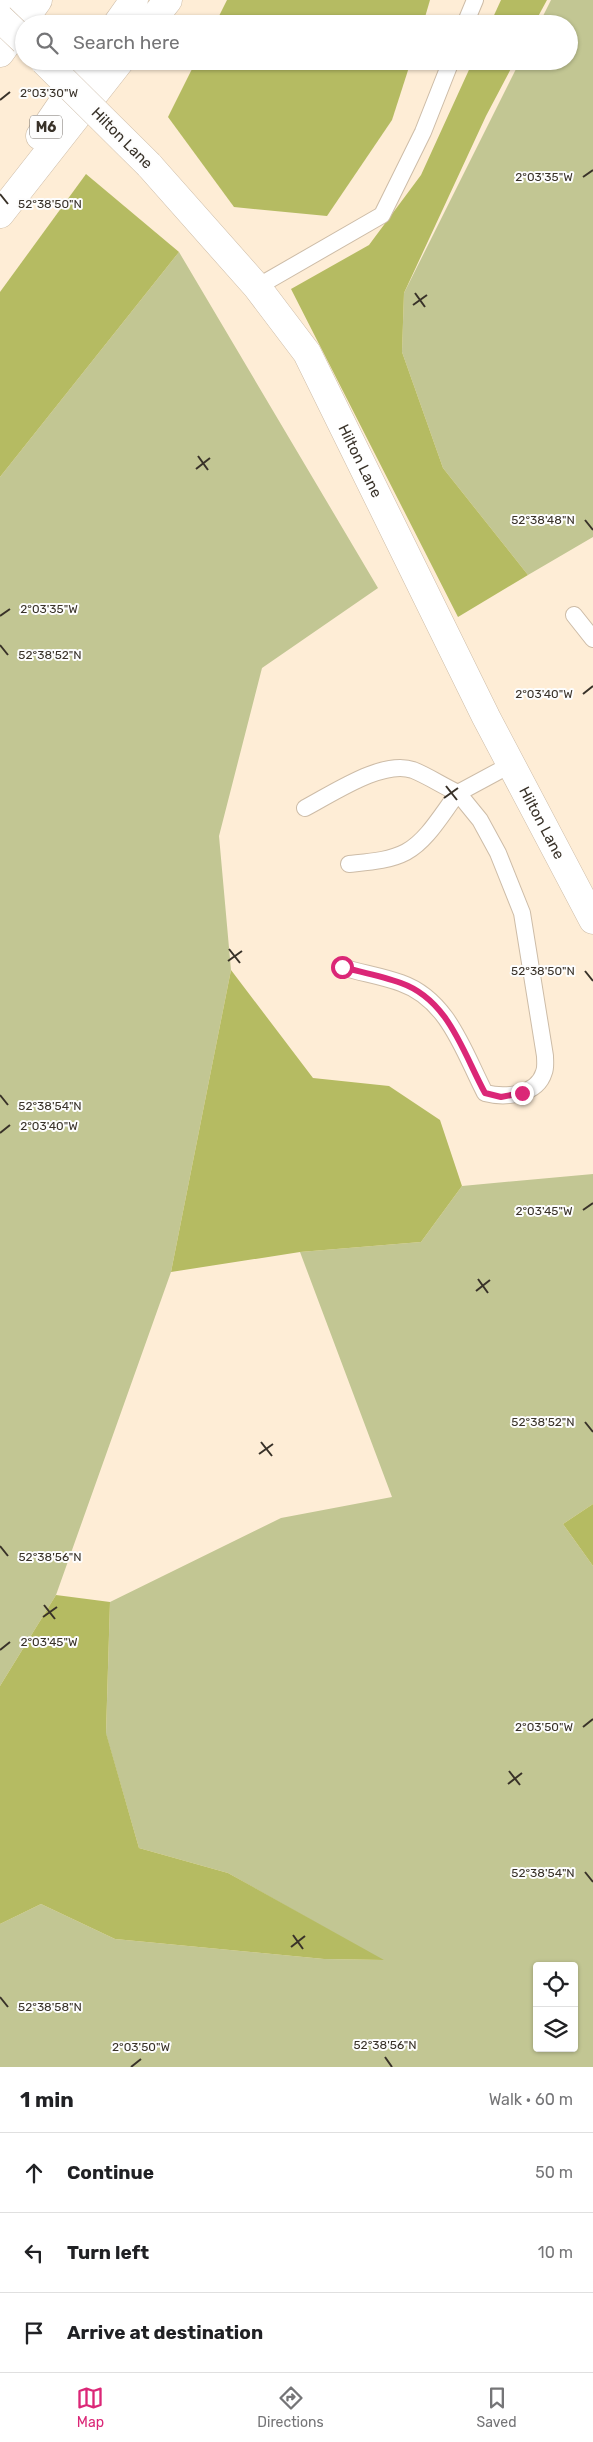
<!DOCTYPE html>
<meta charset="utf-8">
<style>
body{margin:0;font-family:Rubik,sans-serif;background:#f6f6f6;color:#202124}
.controls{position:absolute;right:15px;bottom:15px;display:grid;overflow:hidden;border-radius:5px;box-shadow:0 1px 4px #0004}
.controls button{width:45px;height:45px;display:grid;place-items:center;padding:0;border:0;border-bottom:1px solid #e0e0e0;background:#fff;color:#202124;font:25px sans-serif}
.stop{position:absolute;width:15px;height:15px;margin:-11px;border:4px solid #db2777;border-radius:50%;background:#fff}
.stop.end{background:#db2777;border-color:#fff;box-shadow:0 1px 5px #0008}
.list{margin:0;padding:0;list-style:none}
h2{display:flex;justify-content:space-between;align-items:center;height:65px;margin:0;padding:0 20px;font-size:21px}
h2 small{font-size:16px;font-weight:400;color:#757577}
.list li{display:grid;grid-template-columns:32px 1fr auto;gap:15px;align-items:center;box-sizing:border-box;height:80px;padding:0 20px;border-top:1px solid #e0e0e0}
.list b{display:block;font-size:19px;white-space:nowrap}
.list em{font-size:16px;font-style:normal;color:#757577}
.icon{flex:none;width:28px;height:28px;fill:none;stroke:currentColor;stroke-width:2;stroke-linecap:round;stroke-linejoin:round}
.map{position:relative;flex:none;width:593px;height:2067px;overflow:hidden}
.search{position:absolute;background:#fff;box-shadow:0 1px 4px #0004;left:15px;right:15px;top:15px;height:55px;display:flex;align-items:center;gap:12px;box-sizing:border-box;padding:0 18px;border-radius:28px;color:#757577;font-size:19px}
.sheet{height:305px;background:#fff}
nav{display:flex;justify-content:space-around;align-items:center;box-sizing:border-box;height:70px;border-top:1px solid #e0e0e0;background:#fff;font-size:14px;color:#757577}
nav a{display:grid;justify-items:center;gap:2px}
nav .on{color:#db2777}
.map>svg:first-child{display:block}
</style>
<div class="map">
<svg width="593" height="2067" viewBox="0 0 593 2067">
<rect width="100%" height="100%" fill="#feedd6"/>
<!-- green -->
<g fill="#c2c693" fill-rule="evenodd">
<polygon points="551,0 593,0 593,537 528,575 443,468 402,352 404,293 520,61 569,61 569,24 539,24"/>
<polygon points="179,252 378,588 262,668 219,836 231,970 171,1272 56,1595 0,1686 0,477"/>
<path d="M593,1174V1504L563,1524L593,1566V2067H0V1924L41,1904L115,1939L324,1959L382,1960L228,1873L139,1848L106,1734L110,1602L281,1518L392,1497L300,1252L421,1242L462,1186ZM537,1966H574V2048H537Z"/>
</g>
<!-- forest -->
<g fill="#b5bb62">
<polygon points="227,0 430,0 423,24 215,24"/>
<polygon points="501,0 547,0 534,24 490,24"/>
<polygon points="196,61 411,61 392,120 327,216 234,207 168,117"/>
<polygon points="473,61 515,61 486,116 404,293 402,352 443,468 528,575 458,617 291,289 369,245 421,175"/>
<polygon points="86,174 179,252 0,477 0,292"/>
<polygon points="231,970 313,1078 389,1086 440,1120 462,1186 421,1242 300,1252 171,1272"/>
<polygon points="593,1504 593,1566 563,1524"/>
<polygon points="56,1595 110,1602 106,1733 139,1848 228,1873 384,1960 324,1959 115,1939 41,1904 0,1924 0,1686"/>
</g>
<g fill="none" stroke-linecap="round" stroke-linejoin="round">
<defs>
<g id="lane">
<polyline points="465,24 475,0"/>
<polyline points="257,287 382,215 423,132 451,61"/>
<polyline points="574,615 593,639"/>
<path d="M305,808C332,794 383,759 413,770C428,776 443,786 458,793C443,812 428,840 406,852C389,861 368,862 349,864"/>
<path d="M342,967C361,973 382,976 401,983C449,1000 464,1053 485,1093C504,1098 537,1096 544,1072C546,1067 545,1061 545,1056L522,913L498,853L480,820L458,793L510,765"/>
</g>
<g id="secondary">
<path id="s1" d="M149,165L257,287L307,353L486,717L593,920"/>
</g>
<g id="highway">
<polyline points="0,15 9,0"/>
<polyline points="117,24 134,0"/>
<polyline points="149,24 168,0"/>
<polyline points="0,53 38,0"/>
<polyline points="40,136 91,61"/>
<polyline points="0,214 120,61"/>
</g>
</defs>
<!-- lane casing -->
<use href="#lane" stroke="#cdbca7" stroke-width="18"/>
<!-- secondary casing -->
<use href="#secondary" stroke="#cdbca7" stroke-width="29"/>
<!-- highway casing -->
<use href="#highway" stroke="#cdbca7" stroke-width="29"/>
<!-- lane -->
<use href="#lane" stroke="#fff" stroke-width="16"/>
<!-- secondary -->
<use href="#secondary" stroke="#fff" stroke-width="28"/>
<!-- highway -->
<use href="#highway" stroke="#fff" stroke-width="28"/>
<defs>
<g id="secondary-bridge">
<polyline points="0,18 24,41"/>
<polyline points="44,61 149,165"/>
</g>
</defs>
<!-- secondary-bridge casing -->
<use href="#secondary-bridge" stroke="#cdbca7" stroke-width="29" stroke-linecap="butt"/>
<!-- secondary-bridge -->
<use href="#secondary-bridge" stroke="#fff" stroke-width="28"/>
</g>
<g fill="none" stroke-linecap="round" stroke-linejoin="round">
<!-- route -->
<path stroke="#db2777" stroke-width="6" d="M342,967C361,972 382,976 401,983C449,1000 463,1053 485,1093L501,1097L522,1093"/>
</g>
<!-- ticks -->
<path fill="none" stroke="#393229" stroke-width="2" d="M0,100L10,92M583,177L593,170M0,194L8,204M415,293L425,307M413,305L427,295M198,456L208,470M196,469L210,458M585,520L593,530M0,616L10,609M0,645L8,655M583,694L593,686M446,786L457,800M444,798L458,788M229,949L240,963M228,961L242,951M585,971L593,981M0,1095L8,1105M0,1133L10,1125M583,1210L593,1203M478,1279L488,1293M476,1291L490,1280M585,1422L593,1432M261,1442L272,1456M259,1454L273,1444M0,1546L8,1556M44,1605L55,1619M43,1617L57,1607M0,1650L10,1642M583,1727L593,1719M509,1771L520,1785M508,1784L522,1773M585,1872L593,1882M293,1935L303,1949M291,1947L305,1936M0,1997L8,2007M385,2057L392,2067M131,2067L141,2059"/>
<g text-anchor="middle" stroke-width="4" stroke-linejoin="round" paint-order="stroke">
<!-- shield labels -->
<rect fill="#fdfdfd" stroke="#746f69" stroke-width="1" x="30" y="115.5" width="32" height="23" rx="4"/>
<g font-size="14" font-weight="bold" fill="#393229">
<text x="46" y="132">M6</text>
</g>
<!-- street labels -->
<g font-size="15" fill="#393229" stroke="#fdfdfd">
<text transform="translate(122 138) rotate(45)" y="5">Hilton Lane</text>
<text dy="5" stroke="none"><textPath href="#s1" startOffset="366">Hilton Lane</textPath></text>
<text dy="5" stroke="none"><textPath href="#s1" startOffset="771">Hilton Lane</textPath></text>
</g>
</g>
<g font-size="12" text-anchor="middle" fill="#393229" stroke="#fdfdfd" stroke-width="4" stroke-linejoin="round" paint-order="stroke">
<text x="49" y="97">2°03'30"W</text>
<text x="544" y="181">2°03'35"W</text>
<text x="50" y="208">52°38'50"N</text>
<text x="543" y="524">52°38'48"N</text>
<text x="49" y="613">2°03'35"W</text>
<text x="50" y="659">52°38'52"N</text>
<text x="544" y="698">2°03'40"W</text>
<text x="543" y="975">52°38'50"N</text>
<text x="50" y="1110">52°38'54"N</text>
<text x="49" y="1130">2°03'40"W</text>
<text x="544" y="1215">2°03'45"W</text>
<text x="543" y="1426">52°38'52"N</text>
<text x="50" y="1561">52°38'56"N</text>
<text x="49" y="1646">2°03'45"W</text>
<text x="544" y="1731">2°03'50"W</text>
<text x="543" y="1877">52°38'54"N</text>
<text x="50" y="2011">52°38'58"N</text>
<text x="385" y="2049">52°38'56"N</text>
<text x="141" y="2051">2°03'50"W</text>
</g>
</svg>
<div class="controls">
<button><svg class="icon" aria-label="locate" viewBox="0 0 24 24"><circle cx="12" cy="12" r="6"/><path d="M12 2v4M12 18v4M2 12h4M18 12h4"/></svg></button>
<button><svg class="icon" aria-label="layers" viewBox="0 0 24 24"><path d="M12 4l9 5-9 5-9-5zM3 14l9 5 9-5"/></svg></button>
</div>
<div class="stop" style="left:342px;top:967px"></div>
<div class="stop end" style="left:522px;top:1093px"></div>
<div class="search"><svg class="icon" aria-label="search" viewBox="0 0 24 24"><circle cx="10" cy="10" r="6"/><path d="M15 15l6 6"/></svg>Search here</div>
</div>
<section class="sheet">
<h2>1 min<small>Walk · 60 m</small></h2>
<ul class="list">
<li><svg class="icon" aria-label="ahead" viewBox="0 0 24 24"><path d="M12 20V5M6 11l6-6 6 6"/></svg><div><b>Continue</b></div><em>50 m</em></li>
<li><svg class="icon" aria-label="left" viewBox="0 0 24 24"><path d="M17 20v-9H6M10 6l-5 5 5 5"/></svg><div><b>Turn left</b></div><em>10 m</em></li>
<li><svg class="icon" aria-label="arrive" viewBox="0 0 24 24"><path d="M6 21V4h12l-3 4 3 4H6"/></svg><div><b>Arrive at destination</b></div></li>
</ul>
</section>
<nav>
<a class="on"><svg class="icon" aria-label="map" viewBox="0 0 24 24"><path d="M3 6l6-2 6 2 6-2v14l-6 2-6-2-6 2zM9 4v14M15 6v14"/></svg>Map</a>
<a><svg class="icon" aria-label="directions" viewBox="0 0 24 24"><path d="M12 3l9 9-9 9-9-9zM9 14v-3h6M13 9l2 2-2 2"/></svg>Directions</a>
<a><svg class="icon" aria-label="saved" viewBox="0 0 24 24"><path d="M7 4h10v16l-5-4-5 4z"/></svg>Saved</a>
</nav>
